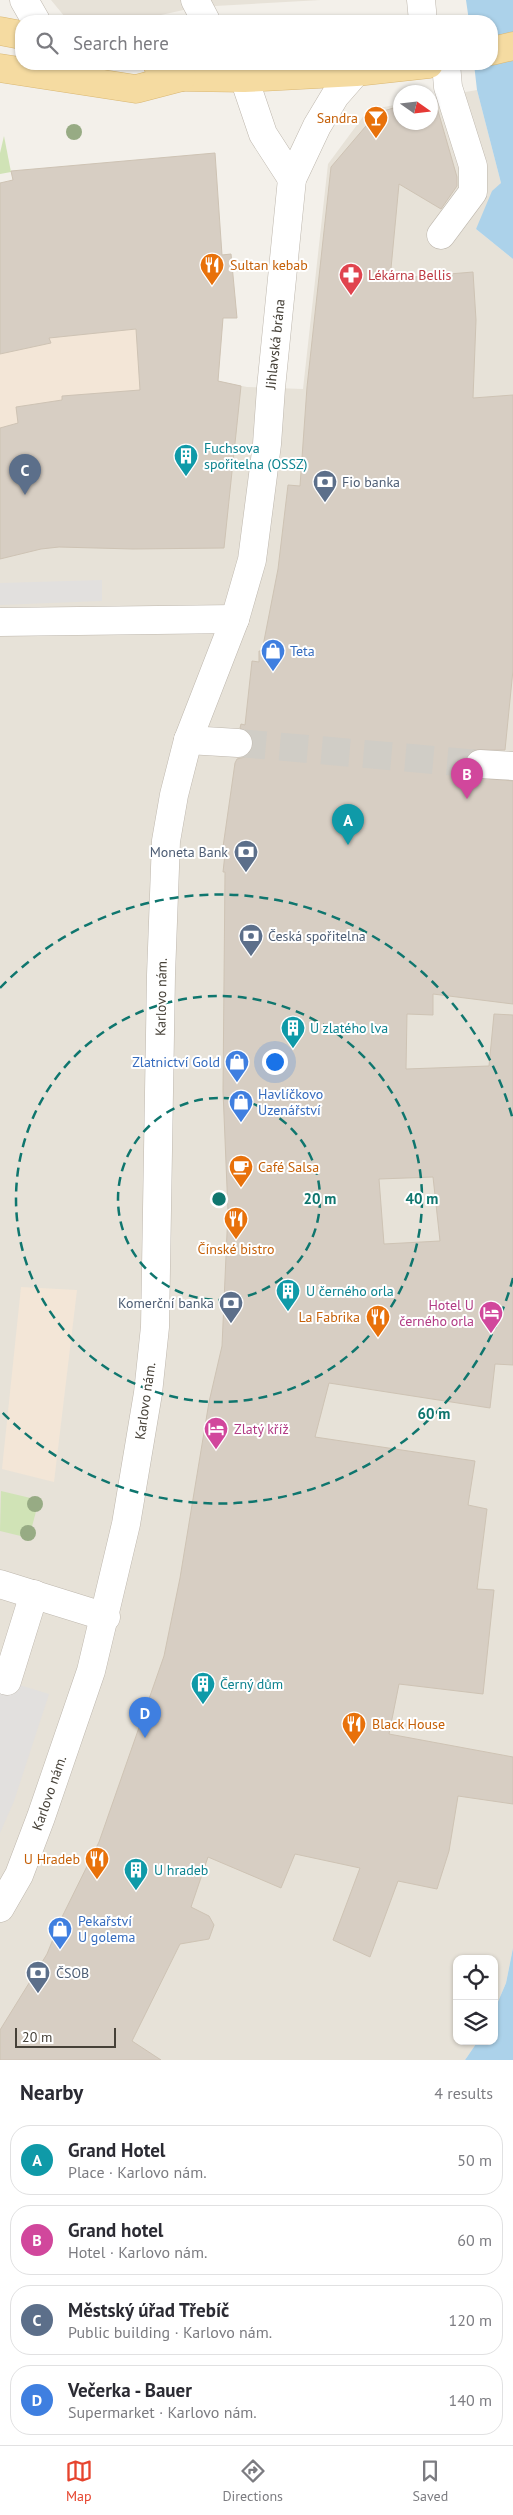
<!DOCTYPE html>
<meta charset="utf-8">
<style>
body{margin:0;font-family:"PT Sans",sans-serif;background:#f7f7f7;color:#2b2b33}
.controls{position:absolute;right:15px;bottom:15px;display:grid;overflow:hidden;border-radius:10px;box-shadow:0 1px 4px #0004}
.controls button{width:45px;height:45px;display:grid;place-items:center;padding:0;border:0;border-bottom:1px solid #e1e1e2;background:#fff;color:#2b2b33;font:25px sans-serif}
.compass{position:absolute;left:393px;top:85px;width:45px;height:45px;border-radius:50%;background:#fff;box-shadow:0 1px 4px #0004;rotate:104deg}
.scale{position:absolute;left:15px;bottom:12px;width:101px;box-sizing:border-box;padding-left:5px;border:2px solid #464138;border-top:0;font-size:14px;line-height:18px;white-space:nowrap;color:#464138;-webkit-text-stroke:4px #fff;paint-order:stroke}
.you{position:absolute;left:274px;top:1061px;width:18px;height:18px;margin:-12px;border:4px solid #fff;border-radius:50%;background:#1a73e8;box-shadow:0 0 0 8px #1a73e833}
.badge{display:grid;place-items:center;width:32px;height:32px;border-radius:50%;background:#e6442e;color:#fff;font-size:16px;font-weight:700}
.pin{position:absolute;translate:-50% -41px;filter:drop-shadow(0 1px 2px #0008)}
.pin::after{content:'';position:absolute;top:26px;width:18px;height:15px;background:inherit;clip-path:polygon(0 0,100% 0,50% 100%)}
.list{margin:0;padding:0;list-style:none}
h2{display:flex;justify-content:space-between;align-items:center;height:65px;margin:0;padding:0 20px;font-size:21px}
h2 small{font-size:16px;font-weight:400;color:#7c7c81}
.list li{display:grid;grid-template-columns:32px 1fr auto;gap:15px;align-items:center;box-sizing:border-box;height:70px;margin:0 10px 10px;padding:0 10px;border:1px solid #e1e1e2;border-radius:20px}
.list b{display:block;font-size:19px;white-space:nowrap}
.list p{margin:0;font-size:16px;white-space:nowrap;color:#7c7c81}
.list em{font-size:16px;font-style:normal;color:#7c7c81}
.icon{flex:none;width:28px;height:28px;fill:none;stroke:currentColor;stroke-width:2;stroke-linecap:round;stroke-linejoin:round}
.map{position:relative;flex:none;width:513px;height:2060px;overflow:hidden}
.search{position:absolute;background:#fff;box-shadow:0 1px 4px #0004;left:15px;right:15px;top:15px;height:55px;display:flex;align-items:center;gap:12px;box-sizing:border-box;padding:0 18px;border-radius:20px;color:#7c7c81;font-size:19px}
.sheet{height:385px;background:#fff}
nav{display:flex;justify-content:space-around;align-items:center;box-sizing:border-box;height:70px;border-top:1px solid #e1e1e2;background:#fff;font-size:14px;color:#7c7c81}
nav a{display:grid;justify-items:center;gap:2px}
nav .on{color:#e6442e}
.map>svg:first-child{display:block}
</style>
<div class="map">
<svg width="513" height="2060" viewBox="0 0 513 2060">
<rect width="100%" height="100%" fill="#f3f0ea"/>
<!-- residential -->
<g fill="#e7e2d8">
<polygon points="51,0 321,0 197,7 143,19 65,17"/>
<polygon points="477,90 501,183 476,229 513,259 513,1948 506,1983 494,2011 494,1959 457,1959 457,2041 478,2041 465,2060 0,2060 0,428 16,407 62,396 139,390 139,375 218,381 247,387 303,389 328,164 368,110 400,104 400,122 430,122 431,98"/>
</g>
<!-- commercial -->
<g fill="#f3e6d7">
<polygon points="14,180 222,255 231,254 237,318 223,318 218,381 139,375 140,390 62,396 62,402 16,407 19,427 0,428 0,183"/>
<polygon points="21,1287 77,1290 54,1482 2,1469"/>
</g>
<!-- green -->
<g fill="#d0e3b6">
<polygon points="4,136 11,172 0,174 0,153"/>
<polygon points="1,1491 39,1500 29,1538 0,1531"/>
</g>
<!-- parking -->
<g fill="#e2e0de">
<polygon points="102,580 102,601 0,605 0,583"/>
<polygon points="0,1679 49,1694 14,1801 0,1833"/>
</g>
<!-- water -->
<g fill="#acd2ea">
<polygon points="466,0 513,0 513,259 476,229 492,191 501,183 477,90 474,64 492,64 492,21 469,21"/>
<polygon points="513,1948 513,2060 465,2060 478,2041 494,2041 494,2011 506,1983"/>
</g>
<!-- building -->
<g fill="#d7cec3" stroke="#cec3b4" fill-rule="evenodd">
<path d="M434,97L457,177V186L441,209L399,184L390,279L473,272L476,320L473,398L513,395V670L505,750H473L467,755L464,764L466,771L472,777L513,781V1004L433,994V1015L407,1014L406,1069L489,1066L494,1014L513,1015V1365L495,1364L490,1408L329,1383L315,1437L475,1461L468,1505L487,1509L477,1589L494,1590L483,1694L399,1684L389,1734L513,1757V1804L458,1796L449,1851L437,1889L398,1881L370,1957L333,1940L360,1868L295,1854L281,1888L208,1857L191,1907L209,1916L214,1925L209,1939L180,1944L132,2041L161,2060H0V2030L47,1954L62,1917L99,1842L164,1656L180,1578L209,1402L222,1346L228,1211L223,1091L225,872H223L225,854H222L235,763L237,759L245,757L251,752L254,744L252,736L240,728L241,724L245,725L252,661L259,662V651H262L278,569L288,485L300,486L307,387L331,167L377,113L400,106V122H430V98ZM433,1177L440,1241L384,1244L379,1179Z"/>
<polygon points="215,153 222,255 231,254 237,318 223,318 218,381 241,386 224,548 133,549 59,547 41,549 0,559 0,428 18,423 16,407 62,400 62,396 140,390 136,329 49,338 51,343 0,354 0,183 13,180 11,171"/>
</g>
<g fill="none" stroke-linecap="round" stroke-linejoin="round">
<!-- minor-tunnel -->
<polyline stroke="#d0cdc6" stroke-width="28" stroke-dasharray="28 14" stroke-linecap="butt" points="238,743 480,764"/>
<defs>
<g id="minor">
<polyline points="24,0 36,21"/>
<polyline points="195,0 206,21"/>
<polyline points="421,0 423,21"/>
<polyline points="234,64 244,78 263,134 292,179"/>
<polyline points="441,235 473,192 473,166 448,87 446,64"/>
<polyline points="0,622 235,619"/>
<polyline points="188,740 238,743"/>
<polyline points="480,764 513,766"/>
<polyline points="0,1584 106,1617"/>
<polyline points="7,1681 34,1594"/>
<polyline points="0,1908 19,1875 41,1817 91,1671 126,1524 148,1393 155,1327 161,975 166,841 174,795 188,740 235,619 252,560 267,444 271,388 292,179 317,126 335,96 356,72"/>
</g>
<g id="major">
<polyline points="0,31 21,35"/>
<polyline points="492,51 513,46"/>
<polyline points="157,64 182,77 244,78 356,72 429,64"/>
<polyline points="0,68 136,89 182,77"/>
</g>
</defs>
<!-- minor casing -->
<use href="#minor" stroke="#beb7ad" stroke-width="29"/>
<!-- major casing -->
<use href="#major" stroke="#d9b772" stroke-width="29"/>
<!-- minor -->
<use href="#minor" stroke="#fff" stroke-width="28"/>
<!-- major -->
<use href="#major" stroke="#f5dba1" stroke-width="28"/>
</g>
<!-- trees -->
<g fill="#97ab84">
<circle cx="74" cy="132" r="8"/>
<circle cx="35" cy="1504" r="8"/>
<circle cx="28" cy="1533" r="8"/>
</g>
<!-- distance rings -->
<g fill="none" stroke="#0f766e" stroke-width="2.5" stroke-dasharray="9 6">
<circle cx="219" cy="1199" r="101"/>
<circle cx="219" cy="1199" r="203"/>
<path d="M513 1278A304 304 0 0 1 0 1410M0 988A304 304 0 0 1 513 1120"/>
</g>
<!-- icons -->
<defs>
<symbol id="bar-pin" viewBox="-11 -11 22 30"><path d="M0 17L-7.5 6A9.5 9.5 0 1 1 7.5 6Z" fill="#e8710a" stroke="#fff"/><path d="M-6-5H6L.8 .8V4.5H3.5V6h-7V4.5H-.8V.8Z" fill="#fff"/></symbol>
<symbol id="restaurant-pin" viewBox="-11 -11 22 30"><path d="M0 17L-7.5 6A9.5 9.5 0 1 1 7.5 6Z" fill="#e8710a" stroke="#fff"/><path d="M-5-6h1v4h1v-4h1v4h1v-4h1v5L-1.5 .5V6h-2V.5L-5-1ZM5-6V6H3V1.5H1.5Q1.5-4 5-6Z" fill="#fff"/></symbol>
<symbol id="pharmacy-pin" viewBox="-11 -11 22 30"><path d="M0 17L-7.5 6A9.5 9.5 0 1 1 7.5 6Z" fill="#e0444e" stroke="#fff"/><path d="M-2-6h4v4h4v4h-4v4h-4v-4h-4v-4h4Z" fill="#fff"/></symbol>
<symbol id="building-pin" viewBox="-11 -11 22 30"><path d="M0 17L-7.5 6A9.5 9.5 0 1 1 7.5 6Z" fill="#0f9aa8" stroke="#fff"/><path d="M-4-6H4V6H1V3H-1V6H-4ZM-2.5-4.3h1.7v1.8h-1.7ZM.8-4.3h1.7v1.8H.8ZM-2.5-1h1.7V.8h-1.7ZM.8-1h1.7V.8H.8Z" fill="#fff"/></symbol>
<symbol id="bank-pin" viewBox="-11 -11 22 30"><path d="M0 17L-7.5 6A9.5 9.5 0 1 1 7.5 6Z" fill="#5c6f8a" stroke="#fff"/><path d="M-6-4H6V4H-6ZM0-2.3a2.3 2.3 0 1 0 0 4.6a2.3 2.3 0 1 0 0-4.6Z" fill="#fff"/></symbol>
<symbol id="shop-pin" viewBox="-11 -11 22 30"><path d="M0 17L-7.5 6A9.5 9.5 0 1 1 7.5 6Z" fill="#3f7fe0" stroke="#fff"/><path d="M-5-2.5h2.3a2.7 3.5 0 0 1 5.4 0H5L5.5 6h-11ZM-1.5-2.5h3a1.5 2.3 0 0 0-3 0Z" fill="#fff"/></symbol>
<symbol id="cafe-pin" viewBox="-11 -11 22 30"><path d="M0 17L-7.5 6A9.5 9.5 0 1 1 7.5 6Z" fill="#e8710a" stroke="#fff"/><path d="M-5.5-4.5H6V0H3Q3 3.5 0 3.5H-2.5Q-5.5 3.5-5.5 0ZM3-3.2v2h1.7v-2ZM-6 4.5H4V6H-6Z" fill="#fff"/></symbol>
<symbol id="hotel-pin" viewBox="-11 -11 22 30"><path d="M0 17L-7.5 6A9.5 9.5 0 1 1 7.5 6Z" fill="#d1479c" stroke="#fff"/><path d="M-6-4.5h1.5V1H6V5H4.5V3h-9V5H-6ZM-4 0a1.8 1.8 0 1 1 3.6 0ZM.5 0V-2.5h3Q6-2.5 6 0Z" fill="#fff"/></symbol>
</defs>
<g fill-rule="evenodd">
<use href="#bar-pin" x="362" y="104" width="28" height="38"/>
<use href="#restaurant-pin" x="198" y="251" width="28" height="38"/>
<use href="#pharmacy-pin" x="337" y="261" width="28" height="38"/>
<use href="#building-pin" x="172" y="442" width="28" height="38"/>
<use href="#bank-pin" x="311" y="468" width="28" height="38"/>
<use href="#shop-pin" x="259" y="637" width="28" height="38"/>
<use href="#bank-pin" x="232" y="838" width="28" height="38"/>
<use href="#bank-pin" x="237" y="922" width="28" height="38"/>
<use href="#building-pin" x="279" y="1014" width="28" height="38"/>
<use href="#shop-pin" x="223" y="1048" width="28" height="38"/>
<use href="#shop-pin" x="227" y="1088" width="28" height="38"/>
<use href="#cafe-pin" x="227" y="1153" width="28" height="38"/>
<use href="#restaurant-pin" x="222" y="1205" width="28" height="38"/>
<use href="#building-pin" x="274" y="1277" width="28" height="38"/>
<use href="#bank-pin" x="217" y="1289" width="28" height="38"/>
<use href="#hotel-pin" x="477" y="1299" width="28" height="38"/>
<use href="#restaurant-pin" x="364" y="1303" width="28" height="38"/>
<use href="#hotel-pin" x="202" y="1415" width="28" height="38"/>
<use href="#building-pin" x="189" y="1670" width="28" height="38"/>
<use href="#restaurant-pin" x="340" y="1710" width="28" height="38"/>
<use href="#restaurant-pin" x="83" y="1845" width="28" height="38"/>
<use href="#building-pin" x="122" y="1856" width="28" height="38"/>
<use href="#shop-pin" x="46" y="1915" width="28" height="38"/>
<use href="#bank-pin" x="24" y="1959" width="28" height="38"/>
</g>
<g text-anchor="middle" stroke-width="4" stroke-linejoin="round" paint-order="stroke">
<!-- food labels -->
<g font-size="14" fill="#c56008" stroke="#fff" text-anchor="end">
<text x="358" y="123">Sandra</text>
<text x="230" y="270" text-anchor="start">Sultan kebab</text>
<text x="258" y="1172" text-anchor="start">Café Salsa</text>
<text x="236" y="1254" text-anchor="middle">Čínské bistro</text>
<text x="360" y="1322">La Fabrika</text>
<text x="372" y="1729" text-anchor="start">Black House</text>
<text x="80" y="1864">U Hradeb</text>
</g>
<!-- health labels -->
<g font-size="14" fill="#be3a42" stroke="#fff" text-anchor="start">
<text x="368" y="280">Lékárna Bellis</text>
</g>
<!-- street labels -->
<g font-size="14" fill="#464138" stroke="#fff">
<text transform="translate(275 344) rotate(-84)" y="5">Jihlavská brána</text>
<text transform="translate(161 997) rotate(-89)" y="5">Karlovo nám.</text>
<text transform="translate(145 1401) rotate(-82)" y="5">Karlovo nám.</text>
<text transform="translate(49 1793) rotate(-71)" y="5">Karlovo nám.</text>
</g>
<!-- culture labels -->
<g font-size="14" fill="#0d838f" stroke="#fff" text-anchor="start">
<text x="204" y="453">Fuchsova<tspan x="204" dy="16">spořitelna (OSSZ)</tspan></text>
<text x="310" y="1033">U zlatého lva</text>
<text x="306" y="1296">U černého orla</text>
<text x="220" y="1689">Černý dům</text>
<text x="154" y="1875">U hradeb</text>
</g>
<!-- service labels -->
<g font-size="14" fill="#4e5e75" stroke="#fff" text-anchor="start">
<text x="342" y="487">Fio banka</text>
<text x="228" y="857" text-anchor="end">Moneta Bank</text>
<text x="268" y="941">Česká spořitelna</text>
<text x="214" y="1308" text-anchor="end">Komerční banka</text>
<text x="56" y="1978">ČSOB</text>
</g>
<!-- shop labels -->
<g font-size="14" fill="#366cbe" stroke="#fff" text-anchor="start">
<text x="290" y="656">Teta</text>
<text x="220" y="1067" text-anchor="end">Zlatnictví Gold</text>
<text x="258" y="1099">Havlíčkovo<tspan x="258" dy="16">Uzenářství</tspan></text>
<text x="78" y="1926">Pekařství<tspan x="78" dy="16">U golema</tspan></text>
</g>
<!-- hotel labels -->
<g font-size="14" fill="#b23c85" stroke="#fff" text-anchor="end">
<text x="474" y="1310">Hotel U<tspan x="474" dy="16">černého orla</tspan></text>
<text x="234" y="1434" text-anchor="start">Zlatý kříž</text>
</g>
</g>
<circle cx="219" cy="1199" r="8" fill="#0f766e" stroke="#fff" stroke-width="2.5"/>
<g font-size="15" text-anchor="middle" font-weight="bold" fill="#0f766e" stroke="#fff" stroke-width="4" stroke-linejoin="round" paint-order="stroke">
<text x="320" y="1204">20 m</text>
<text x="422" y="1204">40 m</text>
<text x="434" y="1419">60 m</text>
</g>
</svg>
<div class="controls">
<button><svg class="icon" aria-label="locate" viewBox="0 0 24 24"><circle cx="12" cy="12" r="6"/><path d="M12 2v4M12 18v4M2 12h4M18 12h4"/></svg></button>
<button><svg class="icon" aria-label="layers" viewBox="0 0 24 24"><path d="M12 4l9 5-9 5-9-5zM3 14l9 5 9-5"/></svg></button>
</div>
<svg class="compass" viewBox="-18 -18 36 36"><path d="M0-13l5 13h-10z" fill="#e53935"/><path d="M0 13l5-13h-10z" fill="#7c7c81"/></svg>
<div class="scale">20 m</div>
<div class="you"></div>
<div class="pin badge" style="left:348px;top:845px;background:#0f9aa8">A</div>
<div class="pin badge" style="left:467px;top:799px;background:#d1479c">B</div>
<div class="pin badge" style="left:25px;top:495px;background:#5c6f8a">C</div>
<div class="pin badge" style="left:145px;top:1738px;background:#3f7fe0">D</div>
<div class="search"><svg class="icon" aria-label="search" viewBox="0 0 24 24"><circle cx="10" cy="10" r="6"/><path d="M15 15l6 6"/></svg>Search here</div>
</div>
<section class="sheet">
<h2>Nearby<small>4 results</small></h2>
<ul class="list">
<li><span class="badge" style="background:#0f9aa8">A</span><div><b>Grand Hotel</b><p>Place · Karlovo nám.</p></div><em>50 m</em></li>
<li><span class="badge" style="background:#d1479c">B</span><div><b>Grand hotel</b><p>Hotel · Karlovo nám.</p></div><em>60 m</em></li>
<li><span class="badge" style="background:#5c6f8a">C</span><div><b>Městský úřad Třebíč</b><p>Public building · Karlovo nám.</p></div><em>120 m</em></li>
<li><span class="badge" style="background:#3f7fe0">D</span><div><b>Večerka - Bauer</b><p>Supermarket · Karlovo nám.</p></div><em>140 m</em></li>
</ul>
</section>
<nav>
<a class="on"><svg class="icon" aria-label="map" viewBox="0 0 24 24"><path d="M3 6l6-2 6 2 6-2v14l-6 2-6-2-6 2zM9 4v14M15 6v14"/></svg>Map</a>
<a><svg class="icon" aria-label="directions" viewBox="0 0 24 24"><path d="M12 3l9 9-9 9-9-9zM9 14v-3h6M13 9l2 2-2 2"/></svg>Directions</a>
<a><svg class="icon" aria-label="saved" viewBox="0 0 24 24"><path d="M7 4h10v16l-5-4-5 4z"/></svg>Saved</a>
</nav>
